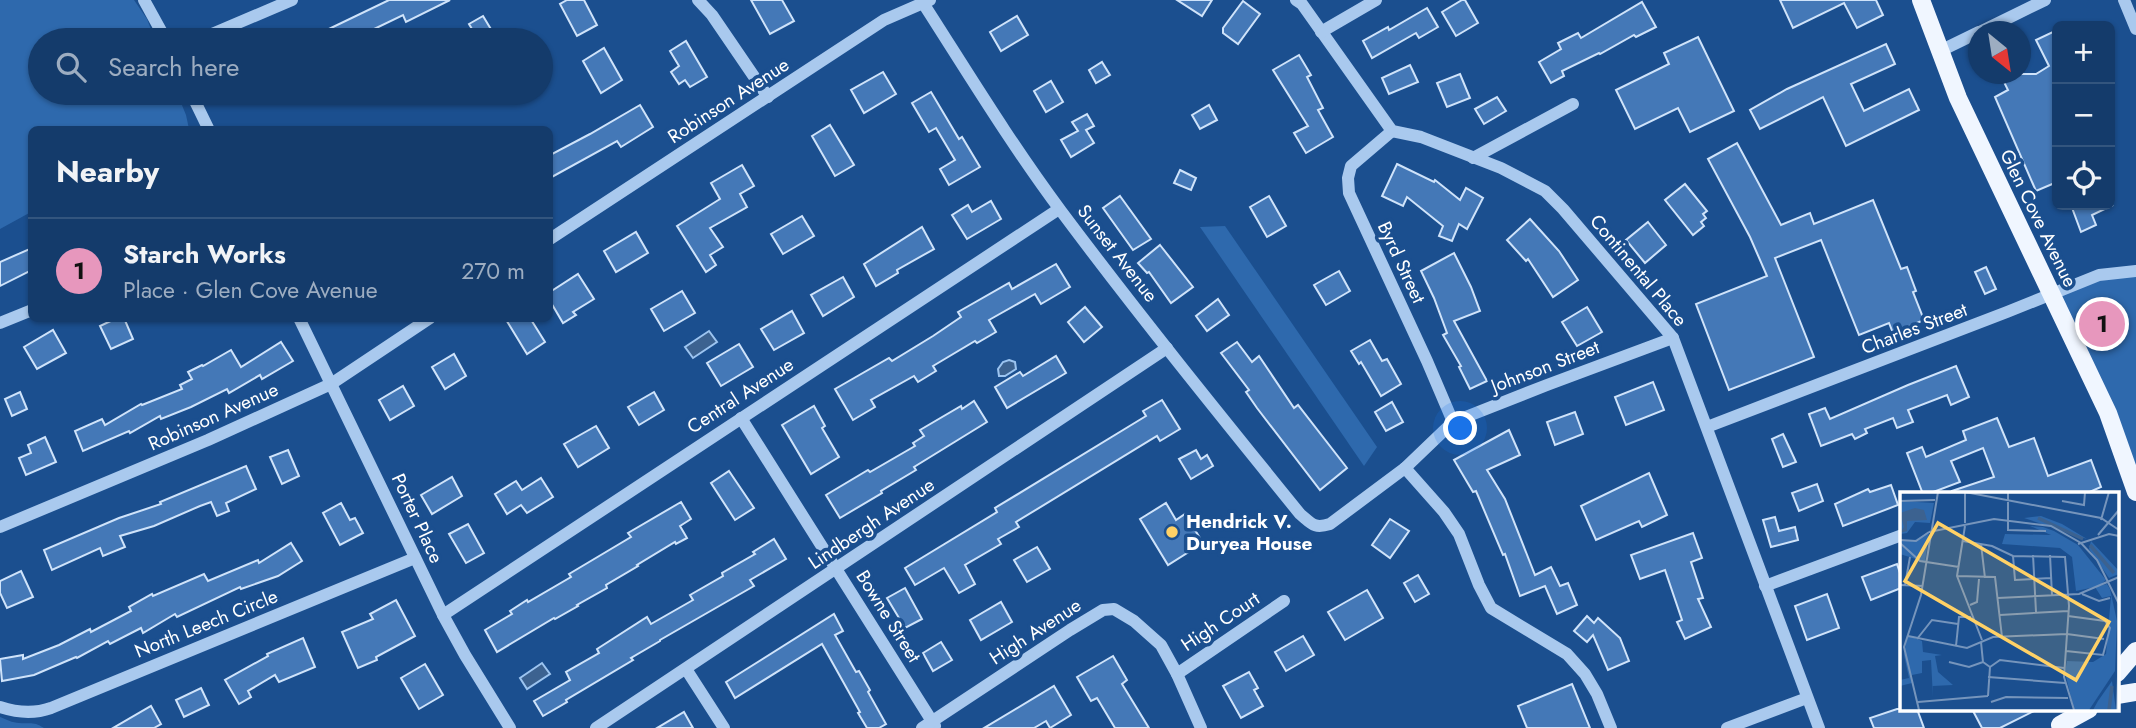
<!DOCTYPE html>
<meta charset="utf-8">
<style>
body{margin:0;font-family:Jost,sans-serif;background:#1d4271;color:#f1f3f6}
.controls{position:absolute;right:21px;top:21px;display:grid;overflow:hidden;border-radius:10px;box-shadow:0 2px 5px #0004}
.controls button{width:63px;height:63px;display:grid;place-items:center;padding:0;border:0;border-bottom:2px solid #33557e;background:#143b6b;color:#f1f3f6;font:35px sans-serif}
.compass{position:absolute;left:1968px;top:21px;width:63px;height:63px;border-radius:50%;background:#143b6b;box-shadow:0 2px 5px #0004;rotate:150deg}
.you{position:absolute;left:1461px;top:429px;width:24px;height:24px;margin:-18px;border:5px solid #fff;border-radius:50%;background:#1a73e8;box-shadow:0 0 0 10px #1a73e833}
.badge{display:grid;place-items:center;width:46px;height:46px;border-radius:50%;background:#e797bd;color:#111;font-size:23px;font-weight:700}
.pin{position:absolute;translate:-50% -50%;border:4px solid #fff;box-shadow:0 2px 7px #0006}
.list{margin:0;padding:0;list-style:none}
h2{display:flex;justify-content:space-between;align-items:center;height:91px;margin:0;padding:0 28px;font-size:30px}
h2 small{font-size:23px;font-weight:400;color:#9dadc1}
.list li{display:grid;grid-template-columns:46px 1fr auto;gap:21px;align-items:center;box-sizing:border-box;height:105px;padding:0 28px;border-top:2px solid #33557e}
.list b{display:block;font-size:26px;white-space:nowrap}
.list p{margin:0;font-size:23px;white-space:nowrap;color:#9dadc1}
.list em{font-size:23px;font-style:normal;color:#9dadc1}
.icon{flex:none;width:38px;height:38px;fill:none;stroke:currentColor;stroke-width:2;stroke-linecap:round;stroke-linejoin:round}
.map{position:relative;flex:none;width:2136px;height:728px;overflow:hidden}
.search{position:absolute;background:#143b6b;box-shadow:0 2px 5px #0004;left:28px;top:28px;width:525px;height:77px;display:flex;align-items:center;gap:18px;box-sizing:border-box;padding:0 24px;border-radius:38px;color:#9dadc1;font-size:26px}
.panel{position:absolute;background:#143b6b;box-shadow:0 2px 5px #0004;left:28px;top:126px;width:525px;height:196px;border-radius:10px}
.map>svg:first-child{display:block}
</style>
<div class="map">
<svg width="2136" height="728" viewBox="0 0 2136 728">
<rect width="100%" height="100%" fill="#1b4f8f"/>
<!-- green -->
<g fill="#2e69ad">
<polygon points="0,0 134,0 147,19 155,40 40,40 40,93 177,93 186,115 189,129 32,130 31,212 0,229"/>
<polygon points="1225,226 1377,447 1364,466 1200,227"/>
<polygon points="2136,274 2136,492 2052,297 2099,277"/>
<path d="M0,717C5,719 13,723 19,723C30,724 34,721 44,728H0Z"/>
</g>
<!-- water -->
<g fill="#3c6290" stroke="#9cc4f0" stroke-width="2">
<polygon points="709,331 717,342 693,358 685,347"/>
<polygon points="1009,360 1015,362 1016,369 1005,376 999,376 998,369 1003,362"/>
<polygon points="542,663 550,674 527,689 520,678"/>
</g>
<!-- building -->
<g fill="#4478b7" stroke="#cfe3fa" stroke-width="2">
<polygon points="389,0 450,0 406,22 403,15 370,31 372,34 360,40 306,40"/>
<polygon points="567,0 584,0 597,25 577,36 560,4"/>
<polygon points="751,0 782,0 794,21 770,34"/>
<polygon points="1177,0 1212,0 1202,16"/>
<polygon points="1462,0 1465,0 1478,23 1456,36 1442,12"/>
<polygon points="1780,0 1876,0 1883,15 1857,28 1844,3 1793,28"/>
<polygon points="1243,1 1260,14 1238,44 1223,33 1223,28"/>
<polygon points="1642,2 1656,27 1636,37 1634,35 1600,54 1599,53 1562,71 1564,76 1551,83 1539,62 1561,49 1558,43 1578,33 1581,38"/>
<polygon points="1427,8 1438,27 1419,38 1416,33 1372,58 1363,41 1388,27 1389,30"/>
<polygon points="483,16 492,31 478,39 469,24"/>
<polygon points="1017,16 1028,35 1001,51 990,32"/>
<polygon points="2057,30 2057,182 2036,191 1995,97 2008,90 2000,74 2036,74 2049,66 2036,40"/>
<polygon points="1698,37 1734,111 1690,132 1678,108 1635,129 1616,90 1669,64 1664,53"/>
<polygon points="686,41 707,77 690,87 685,80 679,84 671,72 679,66 670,51"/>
<polygon points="1886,44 1895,64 1851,84 1864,111 1909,89 1919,110 1846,146 1823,97 1760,129 1750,110 1787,89"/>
<polygon points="604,48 622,80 601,93 583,61"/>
<polygon points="1299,55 1311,75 1307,77 1323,108 1318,110 1333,137 1306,153 1294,133 1308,126 1273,70"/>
<polygon points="1102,62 1110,75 1096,83 1089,70"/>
<polygon points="1410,65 1418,82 1389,94 1382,78"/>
<polygon points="883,72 896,94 864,113 851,90"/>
<polygon points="1460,74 1470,98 1447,107 1437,83"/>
<polygon points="1051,81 1063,102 1046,112 1034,91"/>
<polygon points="931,92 959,139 962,137 980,167 949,185 940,169 955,160 936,128 929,132 912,103"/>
<polygon points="1497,97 1506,111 1484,124 1475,109"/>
<polygon points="640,105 653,127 621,147 617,141 550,178 550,155 590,134"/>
<polygon points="1209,105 1217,120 1200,129 1192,115"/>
<polygon points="1087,114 1094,126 1086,130 1094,143 1071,157 1061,140 1078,131 1072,122"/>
<polygon points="830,125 854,165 835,176 812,136"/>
<polygon points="1737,143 1781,225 1810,213 1814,224 1873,200 1901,269 1907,267 1916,291 1913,292 1924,320 1893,333 1889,323 1859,335 1821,240 1775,258 1814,357 1729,390 1696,304 1767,276 1750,237 1708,159"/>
<polygon points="1397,164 1434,182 1435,180 1460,200 1466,188 1483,198 1467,229 1459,224 1452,241 1439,236 1443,226 1407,197 1403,206 1382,196"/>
<polygon points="742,165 754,186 740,194 747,207 710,228 723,247 710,255 716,265 706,272 677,226 720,199 711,183"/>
<polygon points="1180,170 1196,178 1191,190 1174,183"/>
<polygon points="1685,184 1707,211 1703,214 1706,218 1701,222 1704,226 1693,235 1665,200"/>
<polygon points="1120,196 1151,239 1133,250 1103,208"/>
<polygon points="1269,196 1286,226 1267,237 1250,207"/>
<polygon points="991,201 1001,219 967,239 952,215 968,205 972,212"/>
<polygon points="2071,205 2113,205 2092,215 2096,225 2081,232"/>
<polygon points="802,216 814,236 783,254 771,234"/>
<polygon points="1530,219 1559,251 1578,280 1553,297 1528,259 1526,261 1507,240"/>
<polygon points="1648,222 1666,245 1645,263 1626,240"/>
<polygon points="922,227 934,249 897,270 898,273 876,286 864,264"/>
<polygon points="636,232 648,253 616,272 604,251"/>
<polygon points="1160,245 1193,287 1171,303 1149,272 1147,273 1138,263"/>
<polygon points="32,248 32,270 0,286 0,262"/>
<polygon points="1454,253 1471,287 1480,311 1454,321 1487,381 1470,389 1459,367 1461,366 1443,335 1447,333 1434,298 1421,271"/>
<polygon points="1056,264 1070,287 1041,304 1035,294 989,320 996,332 977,343 975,341 933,366 936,371 918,382 914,376 871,400 875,407 853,420 835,389 889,358 892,361 933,336 961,317 958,312 1009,283 1012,289"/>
<polygon points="1986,267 1996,289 1985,294 1975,272"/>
<polygon points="1339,271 1350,291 1326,305 1314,285"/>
<polygon points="578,274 594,299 573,312 576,315 563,323 550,301 550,292"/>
<polygon points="843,277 854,297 823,316 811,295"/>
<polygon points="682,291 695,313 664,331 651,309"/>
<polygon points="1218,299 1229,315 1207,331 1196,316"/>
<polygon points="1085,307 1102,327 1084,342 1068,322"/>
<polygon points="1587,307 1602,332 1577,346 1562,322"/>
<polygon points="792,311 804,333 774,350 761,329"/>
<polygon points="117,318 124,318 133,339 111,349 100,326"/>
<polygon points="505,318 530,318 545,342 527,354"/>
<polygon points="53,330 66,353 37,369 24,347"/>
<polygon points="1370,340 1382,361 1387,359 1401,384 1381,396 1361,362 1359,364 1351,351"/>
<polygon points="281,342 293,361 262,379 260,375 229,393 227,389 191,407 161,419 160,416 130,433 129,431 83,451 75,431 102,419 105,425 141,404 142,405 182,389 180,385 192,379 188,372 202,365 203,366 231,350 241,367"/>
<polygon points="1237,342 1252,362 1259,356 1294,408 1298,405 1347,468 1320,490 1257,408 1246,392 1249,390 1221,353"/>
<polygon points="739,344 753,367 721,386 707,363"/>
<polygon points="454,354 466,376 445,389 432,367"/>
<polygon points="1056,356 1066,373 1007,408 995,387 1020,372 1023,376"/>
<polygon points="1956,366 1969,397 1951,405 1947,395 1908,410 1913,422 1897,428 1893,418 1865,429 1867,433 1855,439 1852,434 1821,446 1809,414 1825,408 1830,419 1908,385"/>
<polygon points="1653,382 1664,410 1626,425 1615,397"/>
<polygon points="403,386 414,406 390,420 379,400"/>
<polygon points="20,392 27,409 12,416 5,399"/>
<polygon points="654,392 664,410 639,425 628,407"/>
<polygon points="1162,400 1180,429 1160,441 1157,436 1016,522 1019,527 998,539 1001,544 965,565 975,584 959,593 944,568 915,585 905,568 997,512 995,508 1146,416 1143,411"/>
<polygon points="974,401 987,422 914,467 916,470 881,491 882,493 840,518 826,495 868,470 870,472 915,446 913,443 924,436 920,430 961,406 962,409"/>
<polygon points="1392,402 1403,422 1386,431 1375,412"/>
<polygon points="814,406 825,426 822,428 839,457 811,474 782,425"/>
<polygon points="1575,412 1583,434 1555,445 1547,422"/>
<polygon points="1997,418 2009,447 2034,438 2048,476 2091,460 2101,487 2085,494 1953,494 1952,491 1994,477 1983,448 1951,461 1960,482 1928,494 1923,494 1907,453 1922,447 1926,457 1966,440 1963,431"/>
<polygon points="596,426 609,448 578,467 564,444"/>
<polygon points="1509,430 1520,455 1487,470 1505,499 1535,575 1551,567 1560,586 1568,583 1577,605 1557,614 1545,586 1520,596 1505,554 1503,555 1476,491 1473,492 1454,460"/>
<polygon points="1783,434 1796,462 1783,467 1772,439"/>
<polygon points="45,437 56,462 26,475 19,458 31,453 28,445"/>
<polygon points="288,450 299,476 282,484 270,457"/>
<polygon points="1196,450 1201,459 1207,455 1213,466 1191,479 1179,459"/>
<polygon points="246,466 256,489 226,503 229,511 217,516 211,502 200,506 154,526 120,536 125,547 103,556 100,548 52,570 44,550 119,518 161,504 160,502"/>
<polygon points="729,471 754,508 735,520 711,483"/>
<polygon points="1649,473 1667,515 1642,527 1639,521 1596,540 1581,506"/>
<polygon points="452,477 462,496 432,514 421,495"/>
<polygon points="541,478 553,497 527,513 521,505 507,514 495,494 516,481 522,490"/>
<polygon points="1817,484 1823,501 1799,511 1792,493"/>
<polygon points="1891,485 1898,505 1843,526 1835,504 1868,489 1870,492"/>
<polygon points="681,502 691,519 680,526 687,538 676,544 675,542 637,565 638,566 606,585 607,588 577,605 578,606 555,619 554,618 497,652 485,630 512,614 510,611 527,600 528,602 571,577 569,574 631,537 628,533"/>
<polygon points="341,503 350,520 355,518 363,533 340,545 323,513"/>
<polygon points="1166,503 1176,520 1185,514 1203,543 1168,565 1140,519"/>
<polygon points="1775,517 1779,531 1795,527 1798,540 1771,547 1763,520"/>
<polygon points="1390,519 1409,531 1390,558 1372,545"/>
<polygon points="468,524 484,553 466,563 449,534"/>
<polygon points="1693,533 1702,558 1691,562 1703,598 1698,599 1711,627 1685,639 1677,622 1682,620 1665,570 1640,579 1631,555"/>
<polygon points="774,539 786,559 750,580 754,586 660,640 660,641 631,658 633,660 566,700 567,702 543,716 534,701 570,680 566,672 599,653 597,649 647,617 651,624 693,600 690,595 723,576 722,573 755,554 753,552"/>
<polygon points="291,543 302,561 278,576 241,589 240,587 177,617 175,614 143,633 141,628 110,644 108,641 77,658 76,657 34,675 2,681 0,659 23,655 23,659 59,645 90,629 91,632 131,611 129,607 152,594 153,596 204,574 208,581 258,560 259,563"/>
<polygon points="1037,547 1050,569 1027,582 1014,560"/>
<polygon points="1897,564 1901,576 1901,588 1871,600 1862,577"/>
<polygon points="21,571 33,597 7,608 0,593 0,581"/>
<polygon points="1418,575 1429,594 1415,602 1404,583"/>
<polygon points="905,588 922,619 905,628 887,598"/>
<polygon points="1367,590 1383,618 1345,640 1328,612"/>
<polygon points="1827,594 1839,628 1807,640 1795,606"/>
<polygon points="396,600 415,636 376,657 377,660 358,668 342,632 373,619 370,614"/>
<polygon points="1001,602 1012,622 981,640 970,620"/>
<polygon points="834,614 843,631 835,635 856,672 859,671 870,690 868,692 886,724 879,728 867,728 858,713 860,712 822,644 735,698 726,682"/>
<polygon points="1587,616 1594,623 1598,618 1620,638 1629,661 1608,670 1593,635 1587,642 1574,631"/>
<polygon points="1303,636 1314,655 1286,671 1275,652"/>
<polygon points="303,638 315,667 279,682 275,675 248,691 251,697 239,704 225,680 268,656 267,654"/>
<polygon points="941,642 952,660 933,671 923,653"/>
<polygon points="1113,656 1127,680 1122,684 1149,728 1115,728 1097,698 1091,701 1077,677"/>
<polygon points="425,664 443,695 419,709 401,678"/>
<polygon points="1249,672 1258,688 1254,690 1263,706 1241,718 1223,686"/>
<polygon points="1572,684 1590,728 1527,728 1518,706"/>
<polygon points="1054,686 1071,715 1050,728 1046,721 1034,728 984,728"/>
<polygon points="201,688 209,705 184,717 176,700"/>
<polygon points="151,706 161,724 154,728 113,728"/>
<polygon points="1897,709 1917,709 1924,728 1874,728 1870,718"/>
<polygon points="1972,709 2038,709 2000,728 1982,728"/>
<polygon points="684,712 693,728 657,728"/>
</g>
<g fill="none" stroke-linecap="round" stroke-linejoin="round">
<!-- minor -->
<g stroke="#a9c9ee" stroke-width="12">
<polyline points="144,0 166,40"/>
<polyline points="698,0 712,15 768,97"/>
<polyline points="1296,0 1302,4 1392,131 1421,137 1501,168 1545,191 1563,209 1673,338 1819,728"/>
<polyline points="2124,0 2136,29"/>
<path d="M923,3C968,73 1011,144 1061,211C1138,314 1219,414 1300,514C1312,524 1314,529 1330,524L1405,468L1453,422L1547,385L1673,338"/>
<polyline points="1321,32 1376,0"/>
<polyline points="1980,32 2045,0"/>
<polyline points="198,40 292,0"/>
<polyline points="1940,51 1979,32"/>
<polyline points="191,93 209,130"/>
<polyline points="1392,131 1351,166 1348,178 1349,193 1427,361 1453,422"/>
<polyline points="1473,158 1573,104"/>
<polyline points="550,239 884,20 930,0"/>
<polyline points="299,318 443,615 465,655 510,728"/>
<polyline points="0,323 32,310"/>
<polyline points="741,418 935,726"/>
<polyline points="1707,427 2007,312 2099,275 2136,271"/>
<polyline points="1405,468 1444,512 1459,534 1479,585 1491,608 1567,654 1585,674 1597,694 1611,728"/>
<polyline points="0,527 208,440 331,384 430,318"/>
<polyline points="1765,586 1902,535"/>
<polyline points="443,615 1059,209"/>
<polyline points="686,669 724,728"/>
<polyline points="1177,674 1284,601"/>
<path d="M0,707C18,713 34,714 51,708L415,558"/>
<polyline points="596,728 1167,348"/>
<polyline points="922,728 1070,630 1103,610 1114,609 1134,621 1161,645 1177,674 1201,728"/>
<polyline points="1727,728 1807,698"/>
</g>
<!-- major -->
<g stroke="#f0f6ff" stroke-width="18">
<polyline points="1921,0 1958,98 2108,413 2136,492"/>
<polyline points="2117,673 2136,651"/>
<polyline points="2117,695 2136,692"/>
<polyline points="2060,725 2089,709"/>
</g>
</g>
<!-- markers -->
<circle fill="#ffd166" stroke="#1b4f8f" stroke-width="2.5" cx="1172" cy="532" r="7"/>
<g text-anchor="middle" stroke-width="7" stroke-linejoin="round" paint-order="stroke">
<!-- street labels -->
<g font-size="19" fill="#fff" stroke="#1b4f8f">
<text transform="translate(728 100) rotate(-33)" y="7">Robinson Avenue</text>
<text transform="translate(2039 218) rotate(64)" y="7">Glen Cove Avenue</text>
<text transform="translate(1118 253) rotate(52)" y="7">Sunset Avenue</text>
<text transform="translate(1402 262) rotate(65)" y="7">Byrd Street</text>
<text transform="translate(1639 270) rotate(50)" y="7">Continental Place</text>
<text transform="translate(1914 328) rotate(-21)" y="7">Charles Street</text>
<text transform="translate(1545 366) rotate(-21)" y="7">Johnson Street</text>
<text transform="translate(740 395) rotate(-33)" y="7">Central Avenue</text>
<text transform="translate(213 416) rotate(-24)" y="7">Robinson Avenue</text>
<text transform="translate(418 518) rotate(65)" y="7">Porter Place</text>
<text transform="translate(871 523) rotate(-34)" y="7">Lindbergh Avenue</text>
<text transform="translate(889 616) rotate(58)" y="7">Bowne Street</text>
<text transform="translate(1220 621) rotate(-34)" y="7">High Court</text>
<text transform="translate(206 623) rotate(-22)" y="7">North Leech Circle</text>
<text transform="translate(1035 631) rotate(-33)" y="7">High Avenue</text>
</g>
<!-- poi labels -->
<g font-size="19" font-weight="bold" fill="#fff" stroke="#1b4f8f" text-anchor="start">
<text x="1186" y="528">Hendrick V.<tspan x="1186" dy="22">Duryea House</tspan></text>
</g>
</g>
<!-- overview -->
<g transform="translate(1900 492)">
<rect width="219" height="219" fill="#1b4f8f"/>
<path d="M0,9L34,11L30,31L15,30L7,41L0,42ZM141,24L162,32L187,47L124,26ZM130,34L143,35L154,39L178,53L206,88L199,94L207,92L210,97L217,129L215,179L189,218H174L165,180L167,169L193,170L206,162L211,104L202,106L195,95L176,99L172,65L160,56L102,52L105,42L151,43ZM29,40L25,70L0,62V48L13,49ZM191,49L219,79V82L209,86L189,57ZM7,143L22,149L23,160L42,163L35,164L38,180L53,193L32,194L33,206L31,168L22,169V181L12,183V191L0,194V188L9,186L4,163ZM212,189L216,218H193L198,209Z" fill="#2e69ad"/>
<path d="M15,16L24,18L27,28L7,29V39L0,41L4,35L0,21Z" fill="#3c6290"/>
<path fill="none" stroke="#3c6290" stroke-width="3.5" d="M138,26L183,47M190,53L214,81M209,218L212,194"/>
<path fill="none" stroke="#7695bc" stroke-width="2" d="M65,0L201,26L219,38M108,0V38L146,39M0,9L35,8M162,9L184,13L185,0M201,28L209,0M65,31V0M65,34L57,84L82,148M29,40L94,27L151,34L181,51L197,68L219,112M198,43L219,18M0,48L16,49L29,40M63,49L92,54L113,64L165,65L169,114L164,185L174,218M0,51L20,69L59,75M81,52L85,86M178,52L209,42L219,44M133,63L136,120M150,63L152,103M113,64L115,88L151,86M57,84L95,85L102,145M0,93L23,94M5,93L10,65M182,102L199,109L210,106M98,106L179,102L219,85M70,113L77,110L79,87M100,123L168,119M8,144L67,156L93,145L167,142L204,147M17,147L32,128L58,132M81,150L83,170L90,175M56,154L59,125H71M166,159L203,163L210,136L205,129L168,124M49,170L69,175L83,170M90,175L100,168L164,176M88,185L165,191M88,204L90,175M18,210L88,204M91,210L106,205L168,206M19,218L4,155L21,103L38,0M217,218L219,151"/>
<path fill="#ffd166" fill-opacity="0.15" stroke="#ffd166" stroke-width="3.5" d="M38,31L209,130L176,188L5,89Z"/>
<rect width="219" height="219" fill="none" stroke="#fff" stroke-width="3.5"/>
</g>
</svg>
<div class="controls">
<button>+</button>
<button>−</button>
<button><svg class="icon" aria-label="locate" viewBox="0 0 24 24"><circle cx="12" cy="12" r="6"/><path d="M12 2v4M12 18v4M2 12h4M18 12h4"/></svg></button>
</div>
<svg class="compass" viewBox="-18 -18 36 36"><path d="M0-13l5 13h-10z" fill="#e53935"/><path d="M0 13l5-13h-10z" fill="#9dadc1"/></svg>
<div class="you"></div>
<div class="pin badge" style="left:2102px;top:324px">1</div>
<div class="search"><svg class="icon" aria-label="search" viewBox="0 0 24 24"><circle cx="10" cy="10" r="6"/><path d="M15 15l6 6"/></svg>Search here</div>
<section class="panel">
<h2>Nearby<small></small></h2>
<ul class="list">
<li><span class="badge">1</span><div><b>Starch Works</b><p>Place · Glen Cove Avenue</p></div><em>270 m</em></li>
</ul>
</section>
</div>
